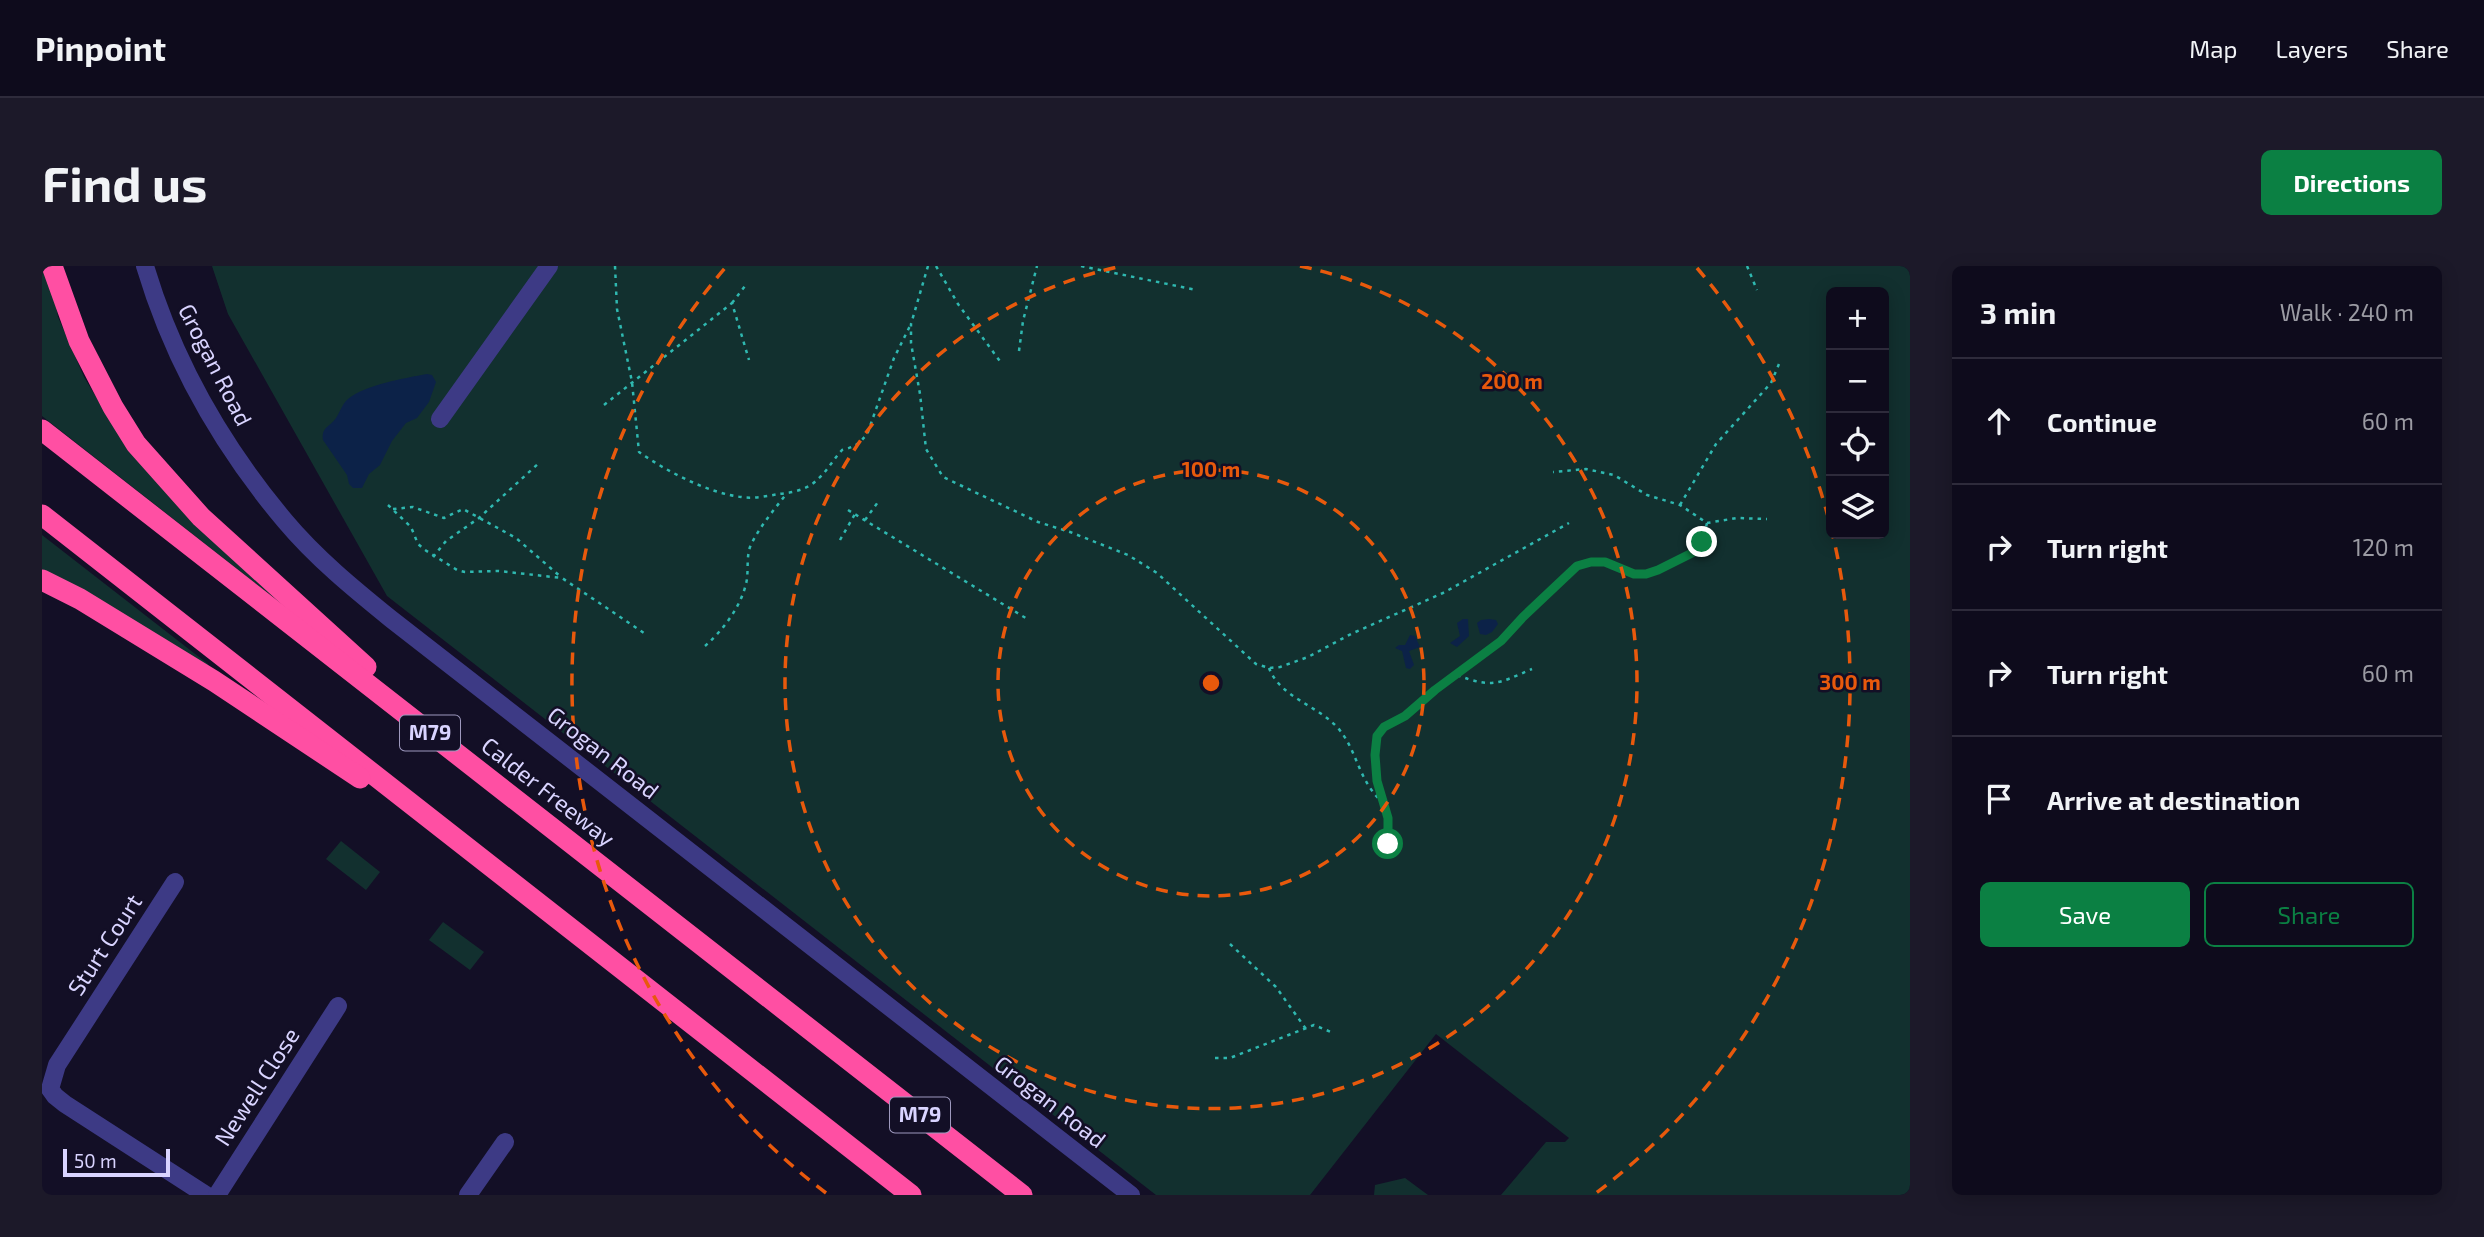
<!DOCTYPE html>
<meta charset="utf-8">
<style>
body{margin:0;font-family:"Exo 2",sans-serif;background:#1c1929;color:#f1f3f6}
.controls{position:absolute;right:21px;top:21px;display:grid;overflow:hidden;border-radius:10px;box-shadow:0 4px 18px #0003}
.controls button{width:63px;height:63px;display:grid;place-items:center;padding:0;border:0;border-bottom:2px solid #2e2b3b;background:#0e0b1c;color:#f1f3f6;font:35px sans-serif}
.scale{position:absolute;left:21px;bottom:18px;width:107px;box-sizing:border-box;padding-left:7px;border:4px solid #d9d4ff;border-top:0;font-size:19px;line-height:24px;white-space:nowrap;color:#d9d4ff;-webkit-text-stroke:5px #130f26;paint-order:stroke}
.stop{position:absolute;width:21px;height:21px;margin:-16px;border:5px solid #0b8043;border-radius:50%;background:#fff}
.stop.end{background:#0b8043;border-color:#fff;box-shadow:0 2px 7px #0008}
.list{margin:0;padding:0;list-style:none}
h2{display:flex;justify-content:space-between;align-items:center;height:91px;margin:0;padding:0 28px;font-size:30px}
h2 small{font-size:23px;font-weight:400;color:#9b9ba3}
.list li{display:grid;grid-template-columns:46px 1fr auto;gap:21px;align-items:center;box-sizing:border-box;height:126px;padding:0 28px;border-top:2px solid #2e2b3b}
.list b{display:block;font-size:26px;white-space:nowrap}
.list em{font-size:23px;font-style:normal;color:#9b9ba3}
.actions{display:flex;gap:14px;padding:21px 28px}
.actions a{flex:1;padding:16px 0;border:2px solid #0b8043;border-radius:10px;text-align:center;font-size:24px;color:#0b8043}
.actions .main{background:#0b8043;color:#fff}
.icon{flex:none;width:38px;height:38px;fill:none;stroke:currentColor;stroke-width:2;stroke-linecap:round;stroke-linejoin:round}
.map{position:relative;flex:none;width:1868px;height:929px;overflow:hidden;border-radius:10px}
header{display:flex;align-items:center;gap:42px;box-sizing:border-box;height:98px;padding:0 35px;background:#0e0b1c;border-bottom:2px solid #2e2b3b}
header strong{font-size:33px}
nav{display:flex;gap:38px;margin-inline-start:auto;font-size:24px}
.intro{display:flex;align-items:center;justify-content:space-between;box-sizing:border-box;height:168px;padding:0 42px}
h1{margin:0;font-size:49px}
.button{padding:18px 32px;border-radius:10px;background:#0b8043;color:#fff;font-size:24px;font-weight:700}
main{display:flex;gap:42px;padding:0 42px}
aside{flex:1;background:#0e0b1c;border-radius:10px;box-shadow:0 4px 18px #0003}
.map>svg:first-child{display:block}
</style>
<header>
<strong>Pinpoint</strong>
<nav><a>Map</a><a>Layers</a><a>Share</a></nav>
</header>
<div class="intro"><h1>Find us</h1><a class="button">Directions</a></div>
<main>
<div class="map">
<svg width="1868" height="929" viewBox="0 0 1868 929">
<rect width="100%" height="100%" fill="#130f26"/>
<!-- green -->
<g fill="#12302f" fill-rule="evenodd">
<polygon points="0,0 14,40 16,51 42,111 84,181 245,342 0,150"/>
<path d="M170,0H1868V929H1459L1504,876H1523L1527,872L1394,768L1268,929H1114L345,330L186,48ZM1789,26H1842V268H1789Z"/>
<polygon points="0,269 166,398 164,403 0,306"/>
<polygon points="299,575 338,606 324,624 284,593"/>
<polygon points="401,656 442,686 428,704 387,674"/>
<polygon points="1363,912 1386,929 1332,929 1333,919"/>
</g>
<!-- water -->
<g fill="#0c2248">
<path d="M385,108L390,109L394,116L387,136L375,152L364,157L350,175L338,199L327,208L320,222H311L307,218L305,209L281,174C279,161 288,161 294,152C298,146 300,138 306,133C323,119 363,112 385,108Z"/>
<polygon points="1421,353 1426,353 1427,370 1415,381 1408,377 1418,370 1415,357"/>
<polygon points="1447,353 1454,354 1456,358 1450,366 1444,369 1438,368 1435,357 1439,354"/>
<polygon points="1368,369 1373,370 1378,381 1367,385 1372,399 1368,403 1364,402 1360,385 1353,382 1357,379 1363,379"/>
</g>
<g fill="none" stroke-linecap="round" stroke-linejoin="round">
<!-- path -->
<g stroke="#2fb8b0" stroke-width="2.5" stroke-dasharray="3.5 5" stroke-linecap="butt">
<path d="M573,0L575,43L590,116L597,186C624,205 666,227 699,231C711,233 725,230 737,228C747,227 758,225 767,220C782,211 789,196 800,184C813,181 819,177 826,166L852,92L868,60"/>
<polyline points="886,0 869,58 869,77 878,128 884,183 901,211 996,256 1028,266 1086,289 1115,307 1214,398 1227,402 1238,401 1266,391 1309,368 1401,327 1527,257"/>
<polyline points="894,0 916,38 960,98"/>
<polyline points="1039,0 1154,24"/>
<polyline points="1705,0 1715,24"/>
<polyline points="690,37 703,20"/>
<polyline points="977,85 981,55 995,0"/>
<polyline points="562,139 690,37 707,94"/>
<polyline points="346,239 369,261 376,278 383,284 415,304 423,306 457,305 520,312 602,367"/>
<polyline points="1638,239 1674,178 1729,117 1737,98"/>
<polyline points="351,243 371,241 402,252 421,243 474,272 520,312"/>
<polyline points="806,244 987,354"/>
<polyline points="823,254 836,236"/>
<polyline points="1665,257 1695,252 1725,253"/>
<polyline points="798,274 813,248"/>
<polyline points="391,291 404,275 437,252 498,196"/>
<path d="M663,380C681,364 698,342 704,318C707,306 704,293 708,281C717,261 732,244 745,227"/>
<path d="M1227,402C1238,431 1273,438 1295,461C1315,483 1315,511 1338,534"/>
<path d="M1415,409C1451,423 1457,417 1490,403"/>
<polyline points="1346,578 1346,552 1335,515 1333,489 1335,470 1342,461 1363,450 1393,424 1459,375 1481,351 1535,300 1549,296 1563,296 1592,308 1616,304 1652,286 1660,276 1665,257 1638,239 1605,229 1572,209 1544,203 1511,206"/>
<polyline points="1188,678 1234,721 1264,763"/>
<polyline points="1173,792 1188,792 1272,759 1289,766"/>
</g>
<!-- minor -->
<g stroke="#3d3a85" stroke-width="18">
<path d="M103,0C131,94 180,180 243,255C274,292 312,323 349,353L1089,929"/>
<polyline points="398,153 507,0"/>
<polyline points="133,616 15,799 8,823 13,830 23,838 164,929"/>
<polyline points="175,929 296,740"/>
<polyline points="426,929 463,876"/>
</g>
<!-- highway -->
<g stroke="#ff4fa3" stroke-width="21">
<polyline points="10,0 37,75 71,141 94,178 159,251 324,401"/>
<polyline points="0,164 980,929"/>
<polyline points="0,249 869,929"/>
<polyline points="0,314 38,333 172,415 318,512"/>
</g>
</g>
<g fill="none" stroke-linecap="round" stroke-linejoin="round">
<!-- route -->
<polyline stroke="#0b8043" stroke-width="9" points="1346,578 1346,552 1335,515 1333,489 1335,470 1342,461 1363,450 1393,424 1459,375 1481,351 1535,300 1549,296 1563,296 1592,308 1604,308 1616,304 1652,286 1660,276"/>
</g>
<!-- distance rings -->
<g fill="none" stroke="#e8590c" stroke-width="3.5" stroke-dasharray="12 9">
<circle cx="1169" cy="417" r="213"/>
<path d="M1258 0A426 426 0 1 1 1080 0"/>
<path d="M784 927A639 639 0 0 1 683 2M1655 2A639 639 0 0 1 1554 927"/>
</g>
<g text-anchor="middle" stroke-width="5" stroke-linejoin="round" paint-order="stroke">
<!-- shield labels -->
<g fill="#130f26" stroke="#9e99be" stroke-width="2">
<rect x="358" y="449.5" width="60" height="35" rx="5"/>
<rect x="848" y="831.5" width="60" height="35" rx="5"/>
</g>
<g font-size="21" font-weight="bold" fill="#d9d4ff">
<text x="388" y="474">M79</text>
<text x="878" y="856">M79</text>
</g>
<!-- street labels -->
<g font-size="23" fill="#d9d4ff" stroke="#130f26">
<text transform="translate(173 99) rotate(63)" y="8">Grogan Road</text>
<text transform="translate(561 487) rotate(38)" y="8">Grogan Road</text>
<text transform="translate(506 526) rotate(38)" y="8">Calder Freeway</text>
<text transform="translate(63 679) rotate(-57)" y="8">Sturt Court</text>
<text transform="translate(215 821) rotate(-57)" y="8">Newell Close</text>
<text transform="translate(1008 836) rotate(38)" y="8">Grogan Road</text>
</g>
</g>
<circle cx="1169" cy="417" r="10" fill="#e8590c" stroke="#130f26" stroke-width="3.5"/>
<g font-size="21" text-anchor="middle" font-weight="bold" fill="#e8590c" stroke="#130f26" stroke-width="5" stroke-linejoin="round" paint-order="stroke">
<text x="1470" y="123">200 m</text>
<text x="1169" y="211">100 m</text>
<text x="1808" y="424">300 m</text>
</g>
</svg>
<div class="controls">
<button>+</button>
<button>−</button>
<button><svg class="icon" aria-label="locate" viewBox="0 0 24 24"><circle cx="12" cy="12" r="6"/><path d="M12 2v4M12 18v4M2 12h4M18 12h4"/></svg></button>
<button><svg class="icon" aria-label="layers" viewBox="0 0 24 24"><path d="M12 4l9 5-9 5-9-5zM3 14l9 5 9-5"/></svg></button>
</div>
<div class="scale">50 m</div>
<div class="stop" style="left:1346px;top:578px"></div>
<div class="stop end" style="left:1660px;top:276px"></div>
</div>
<aside>
<h2>3 min<small>Walk · 240 m</small></h2>
<ul class="list">
<li><svg class="icon" aria-label="ahead" viewBox="0 0 24 24"><path d="M12 20V5M6 11l6-6 6 6"/></svg><div><b>Continue</b></div><em>60 m</em></li>
<li><svg class="icon" aria-label="right" viewBox="0 0 24 24"><path d="M7 20v-9h11M14 6l5 5-5 5"/></svg><div><b>Turn right</b></div><em>120 m</em></li>
<li><svg class="icon" aria-label="right" viewBox="0 0 24 24"><path d="M7 20v-9h11M14 6l5 5-5 5"/></svg><div><b>Turn right</b></div><em>60 m</em></li>
<li><svg class="icon" aria-label="arrive" viewBox="0 0 24 24"><path d="M6 21V4h12l-3 4 3 4H6"/></svg><div><b>Arrive at destination</b></div></li>
</ul>
<div class="actions"><a class="main">Save</a><a>Share</a></div>
</aside>
</main>
